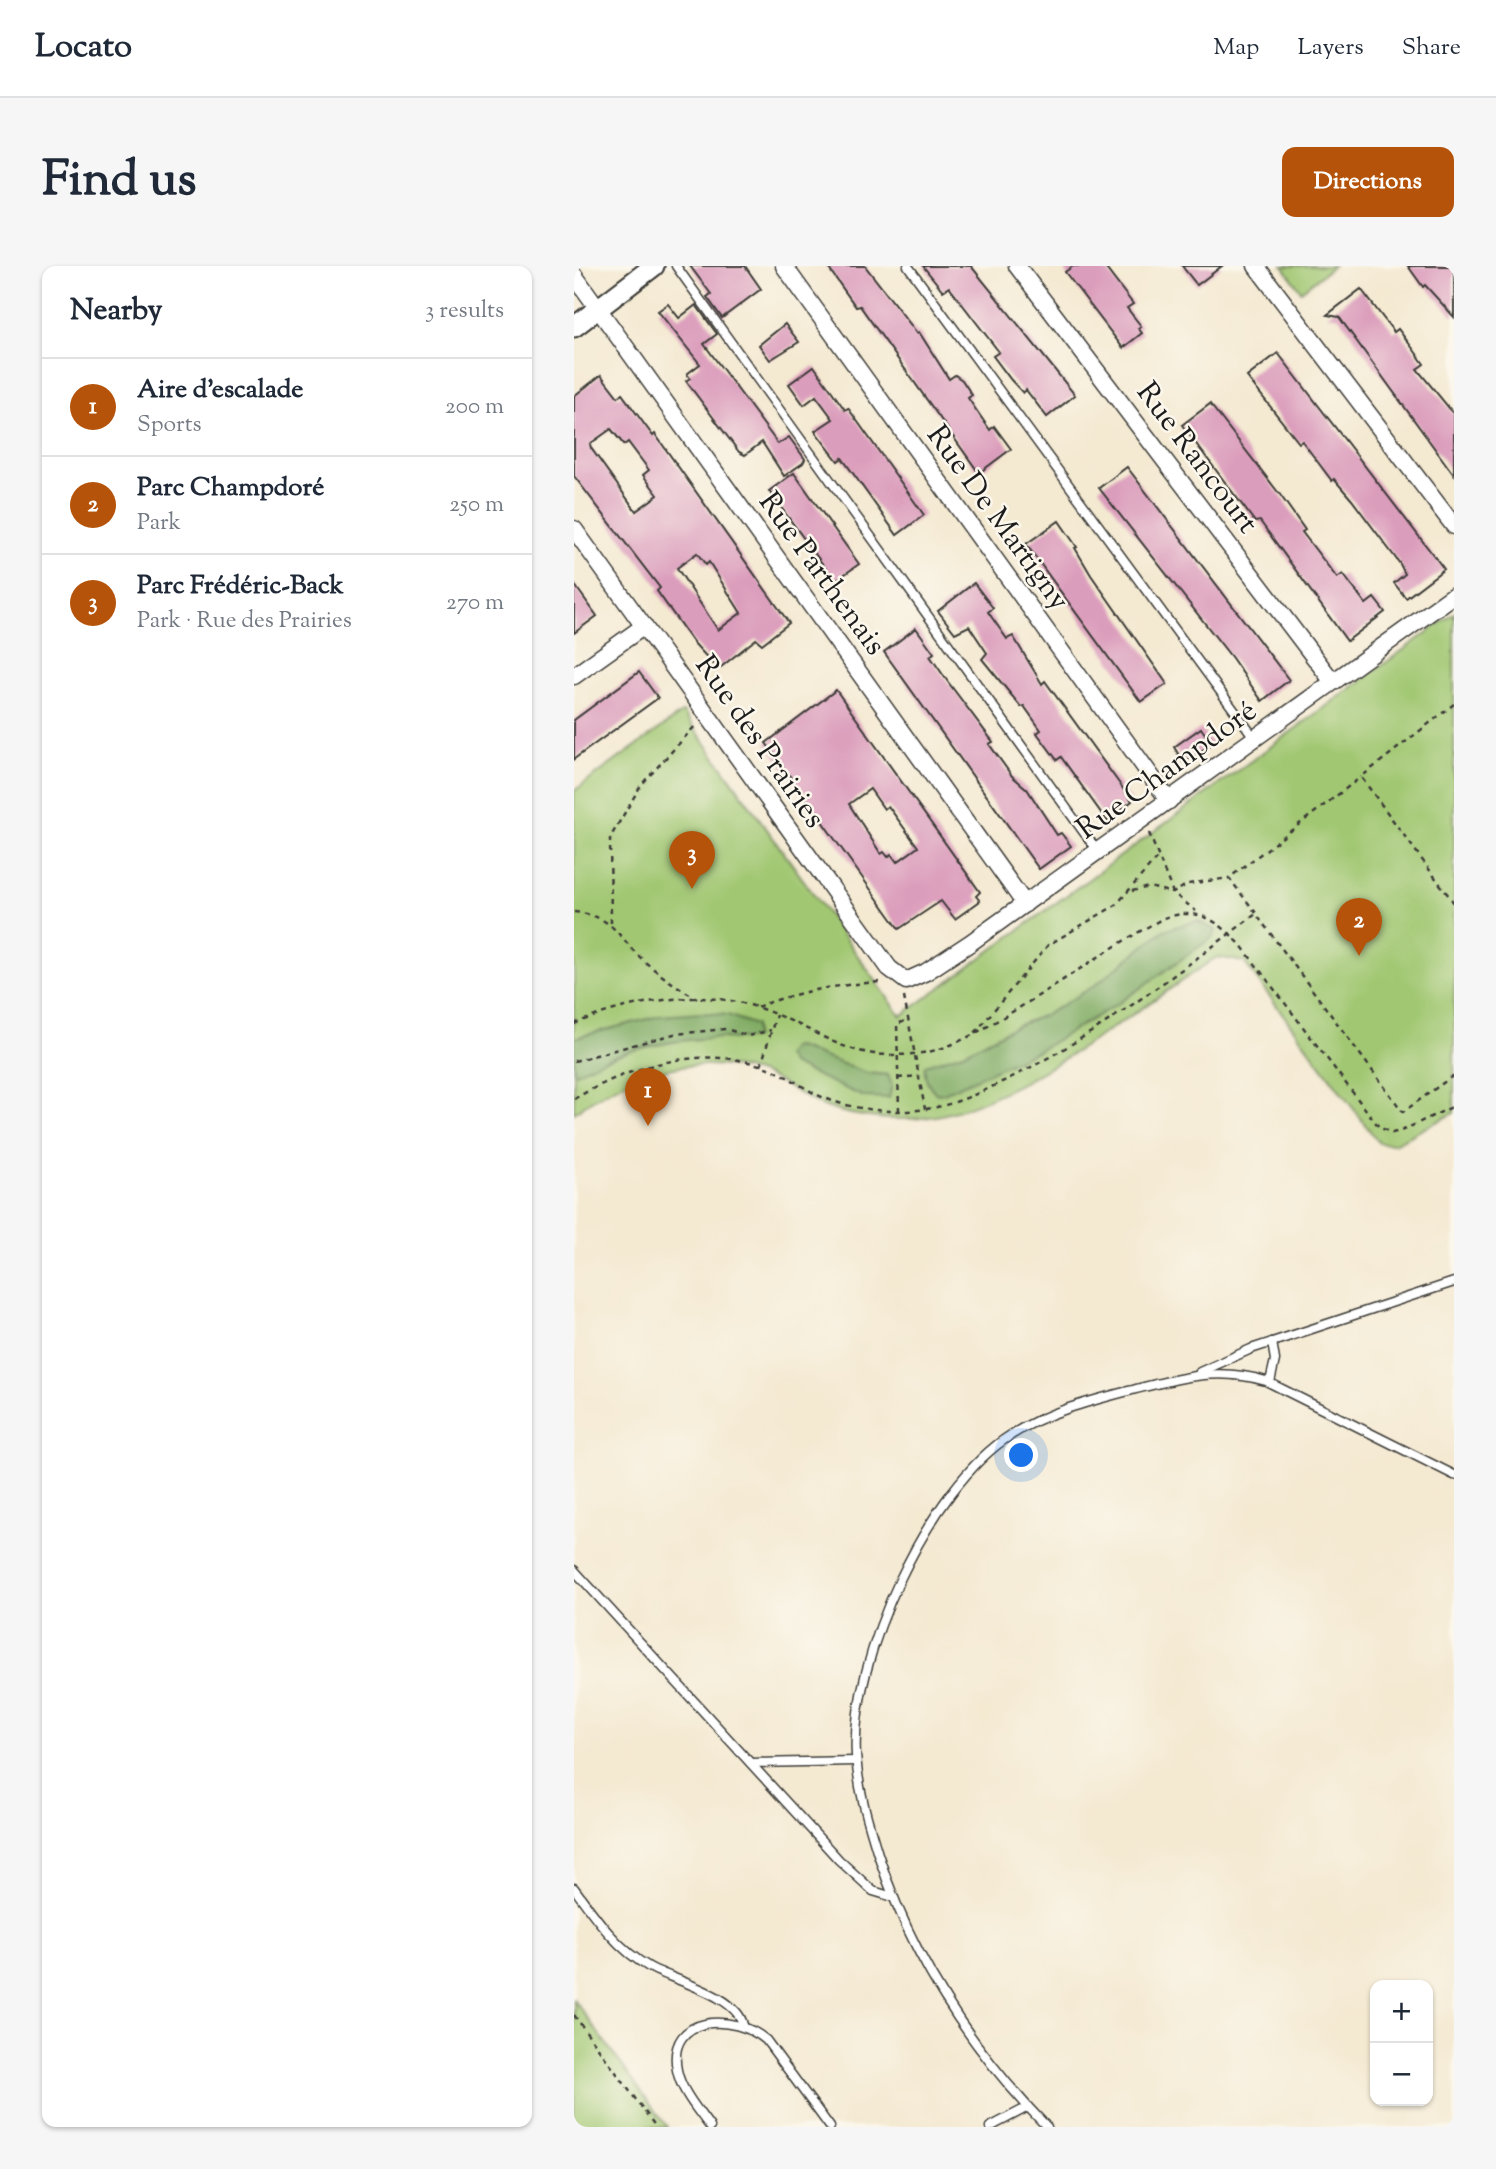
<!DOCTYPE html>
<meta charset="utf-8">
<style>
body{margin:0;font-family:"Sorts Mill Goudy",serif;background:#f6f6f7;color:#1f2937}
.controls{position:absolute;right:21px;bottom:21px;display:grid;overflow:hidden;border-radius:14px;box-shadow:0 2px 5px #0004}
.controls button{width:63px;height:63px;display:grid;place-items:center;padding:0;border:0;border-bottom:2px solid #e0e1e3;background:#fff;color:#1f2937;font:35px sans-serif}
.you{position:absolute;left:448px;top:1190px;width:24px;height:24px;margin:-18px;border:5px solid #fff;border-radius:50%;background:#1a73e8;box-shadow:0 0 0 10px #1a73e833}
.badge{display:grid;place-items:center;width:46px;height:46px;border-radius:50%;background:#b45309;color:#fff;font-size:23px;font-weight:700}
.pin{position:absolute;translate:-50% -58px;filter:drop-shadow(0 2px 4px #0008)}
.pin::after{content:'';position:absolute;top:37px;width:24px;height:21px;background:inherit;clip-path:polygon(0 0,100% 0,50% 100%)}
.list{margin:0;padding:0;list-style:none}
h2{display:flex;justify-content:space-between;align-items:center;height:91px;margin:0;padding:0 28px;font-size:30px}
h2 small{font-size:23px;font-weight:400;color:#747a83}
.list li{display:grid;grid-template-columns:46px 1fr auto;gap:21px;align-items:center;box-sizing:border-box;height:98px;padding:0 28px;border-top:2px solid #e0e1e3}
.list b{display:block;font-size:26px;white-space:nowrap}
.list p{margin:0;font-size:23px;white-space:nowrap;color:#747a83}
.list em{font-size:23px;font-style:normal;color:#747a83}
.map{position:relative;flex:none;width:880px;height:1861px;overflow:hidden;border-radius:14px}
header{display:flex;align-items:center;gap:42px;box-sizing:border-box;height:98px;padding:0 35px;background:#fff;border-bottom:2px solid #e0e1e3}
header strong{font-size:33px}
nav{display:flex;gap:38px;margin-inline-start:auto;font-size:24px}
.intro{display:flex;align-items:center;justify-content:space-between;box-sizing:border-box;height:168px;padding:0 42px}
h1{margin:0;font-size:49px}
.button{padding:18px 32px;border-radius:14px;background:#b45309;color:#fff;font-size:24px;font-weight:700}
main{display:flex;gap:42px;padding:0 42px}
aside{flex:1;background:#fff;border-radius:14px;box-shadow:0 2px 5px #0004}
.map>svg:first-child{display:block}
</style>
<header>
<strong>Locato</strong>
<nav><a>Map</a><a>Layers</a><a>Share</a></nav>
</header>
<div class="intro"><h1>Find us</h1><a class="button">Directions</a></div>
<main>
<aside>
<h2>Nearby<small>3 results</small></h2>
<ul class="list">
<li><span class="badge">1</span><div><b>Aire d'escalade</b><p>Sports</p></div><em>200 m</em></li>
<li><span class="badge">2</span><div><b>Parc Champdoré</b><p>Park</p></div><em>250 m</em></li>
<li><span class="badge">3</span><div><b>Parc Frédéric-Back</b><p>Park · Rue des Prairies</p></div><em>270 m</em></li>
</ul>
</aside>
<div class="map">
<svg width="880" height="1861" viewBox="0 0 880 1861">
<rect width="100%" height="100%" fill="#fbf7ec"/>
<filter id="ink" filterUnits="userSpaceOnUse"><feTurbulence type="fractalNoise" baseFrequency=".0143" numOctaves="2"/><feDisplacementMap in="SourceGraphic" scale="14" xChannelSelector="R" yChannelSelector="G"/><feConvolveMatrix kernelMatrix="1 2 1 2 8 2 1 2 1" color-interpolation-filters="sRGB"/></filter>
<filter id="wash" filterUnits="userSpaceOnUse"><feTurbulence type="fractalNoise" baseFrequency=".00686" numOctaves="4" result="noise"/><feDisplacementMap in="SourceGraphic" scale="28" xChannelSelector="R" yChannelSelector="G"/><feGaussianBlur stdDeviation="1.57" result="paint"/><feColorMatrix in="noise" values="0 0 0 0 0 0 0 0 0 0 0 0 0 0 0 0 0 1.4 0 .05"/><feComposite in="paint" operator="in"/></filter>
<g filter="url(#wash)">
<rect width="100%" height="100%" fill="#f4e9d1"/>
<!-- green -->
<g fill="#a1c772" stroke="#5e7247" stroke-width="2">
<polygon points="709,0 759,0 727,25"/>
<path d="M880,347V847L820,878L805,877L670,696L643,691C570,739 434,844 349,852C313,855 272,851 240,836C223,827 207,815 189,808C123,786 54,806 0,847V525L109,446L327,750Z"/>
<polygon points="0,1734 93,1861 0,1861"/>
</g>
<!-- forest -->
<g fill="#80ac64" stroke="#4e6440" stroke-width="2">
<path d="M623,655L642,664L639,671L545,737L467,783L370,827L363,828C355,821 349,810 351,799L389,787L444,759L471,749L520,720L590,664Z"/>
<path d="M129,747L154,749L181,759V772C167,775 152,771 137,772C90,775 41,785 0,808V773L4,771L85,750Z"/>
<polygon points="223,781 293,807 314,809 318,819 315,832 290,831 217,798 212,790 217,782"/>
</g>
<g id="blocks">
<!-- building -->
<g fill="#db9dbc" fill-rule="evenodd">
<polygon points="116,0 171,0 187,23 148,52 133,31 137,28"/>
<polygon points="253,0 291,0 343,67 345,66 375,113 381,109 388,114 398,129 394,132 400,141 416,164 420,160 437,183 405,207 286,40 282,41"/>
<polygon points="349,0 397,0 501,129 473,151 452,124 449,127 437,114 419,90 425,86 375,21 369,25"/>
<polygon points="499,0 530,0 559,38 553,42 567,60 564,62 568,67 549,82 491,6"/>
<polygon points="608,0 648,0 623,19"/>
<polygon points="834,0 880,0 880,51 851,19 849,21"/>
<polygon points="787,23 820,66 824,63 840,84 850,98 843,103 880,148 880,209 765,51 753,49"/>
<polygon points="94,38 105,52 122,39 143,68 130,78 204,178 215,171 231,193 229,197 210,210 188,176 171,189 165,186 112,115 116,112 113,108 126,98 84,45"/>
<polygon points="211,58 225,76 196,94 185,79"/>
<polygon points="704,87 870,303 832,332 820,317 831,308 826,298 778,234 760,213 758,215 728,175 725,177 673,111"/>
<polygon points="240,100 271,144 274,142 350,249 323,269 268,192 264,195 241,165 259,153 242,130 230,139 215,118"/>
<path d="M27,109L44,131L48,128L79,170L81,168L215,357L188,378L182,373L147,401L143,395L139,398L119,376L83,325L86,322L0,210V130ZM37,163L50,179L54,176L75,204L69,209L84,229L62,245L17,182L16,178ZM123,287L132,299L135,296L167,347L144,364L103,302Z"/>
<polygon points="636,138 707,230 731,264 728,266 763,312 769,308 792,338 800,332 811,346 773,375 686,255 681,256 608,159"/>
<polygon points="553,201 715,414 688,435 658,392 525,222"/>
<polygon points="220,207 285,298 261,315 195,225"/>
<polygon points="485,255 503,281 501,282 517,309 593,418 567,436 452,278"/>
<polygon points="400,317 419,342 414,346 433,373 439,370 468,418 471,415 558,535 533,555 487,491 483,494 463,467 467,464 450,440 447,441 408,393 413,387 395,360 381,367 364,345"/>
<polygon points="0,318 23,350 0,367"/>
<polygon points="342,362 360,387 356,390 374,416 419,476 415,478 438,510 453,523 483,569 487,567 497,580 465,603 310,386"/>
<polygon points="65,406 84,432 0,493 0,454"/>
<path d="M262,424L406,626L402,630L406,635L381,653L367,635L325,663L192,477ZM296,523L310,543L314,540L344,581L323,596L317,588L314,591L310,586L307,588L275,538Z"/>
<polygon points="627,462 638,478 609,496 600,481"/>
</g>
</g>
</g>
<g filter="url(#ink)">
<use href="#blocks" fill-opacity="0" stroke="#3c3b37" stroke-width="2"/>
<g fill="none" stroke-linecap="round" stroke-linejoin="round">
<defs>
<g id="service">
<polyline points="102,0 524,586"/>
<polyline points="334,0 682,474"/>
<polyline points="626,1106 677,1083 880,1016"/>
<polyline points="696,1116 701,1094 698,1076"/>
<polyline points="0,1304 265,1594 299,1625 319,1631"/>
<polyline points="177,1497 282,1495"/>
<path d="M0,1622C21,1651 43,1683 75,1701C100,1715 163,1729 169,1759"/>
<path d="M136,1861C124,1844 107,1825 103,1804C92,1748 160,1747 192,1774L256,1861"/>
<polyline points="416,1861 454,1841"/>
<path d="M473,1861C396,1782 338,1693 304,1588C294,1556 284,1523 282,1489C276,1394 355,1220 437,1169C474,1145 520,1134 562,1123C608,1111 645,1101 692,1115L880,1209"/>
</g>
<g id="minor">
<polyline points="210,0 595,535"/>
<polyline points="443,0 759,416"/>
<polyline points="682,0 880,260"/>
<polyline points="0,9 451,638"/>
<polyline points="0,263 315,702 332,715 352,706 396,677 880,329"/>
<polyline points="0,410 70,360"/>
</g>
<polyline id="tertiary" points="0,61 80,0"/>
</defs>
<!-- service casing -->
<use href="#service" stroke="#3c3b37" stroke-width="11"/>
<!-- minor casing -->
<use href="#minor" stroke="#3c3b37" stroke-width="19"/>
<!-- tertiary casing -->
<use href="#tertiary" stroke="#3c3b37" stroke-width="23"/>
<!-- path -->
<g stroke="#3c3b37" stroke-width="2.5" stroke-dasharray="5 5" stroke-linecap="butt">
<polyline points="880,438 787,511 880,637"/>
<polyline points="575,567 599,627 622,645"/>
<polyline points="558,625 575,621 599,627 614,618 655,612"/>
<path d="M0,646C40,650 43,670 69,694C86,709 103,721 123,732"/>
<polyline points="682,647 655,612 787,511"/>
<polyline points="37,657 36,572 67,519 122,459"/>
<polyline points="330,731 351,843"/>
<path d="M183,741C224,725 263,719 306,716"/>
<path d="M0,758C55,735 130,721 188,743C254,767 271,797 348,787C376,783 402,767 426,753C482,721 533,682 590,652C624,641 642,653 666,678L805,861L818,867L827,865L880,840"/>
<polyline points="401,767 474,679 542,639 583,592"/>
<polyline points="0,795 100,768 152,763 174,770 197,764"/>
<polyline points="187,800 202,749"/>
<polyline points="324,812 345,810"/>
<path d="M0,833C58,799 131,777 197,803C215,810 230,823 248,831C279,844 319,848 352,843C382,839 409,825 436,812C525,768 603,707 682,648L829,846L880,809"/>
<polyline points="325,845 323,758 334,754"/>
<polyline points="0,1749 82,1861"/>
</g>
<!-- service -->
<use href="#service" stroke="#fff" stroke-width="8"/>
<!-- minor -->
<use href="#minor" stroke="#fff" stroke-width="16"/>
<!-- tertiary -->
<use href="#tertiary" stroke="#fff" stroke-width="19"/>
</g>
</g>
<g text-anchor="middle" stroke-width="5" stroke-linejoin="round" paint-order="stroke">
<!-- street labels -->
<g font-size="30" fill="#1c1c1c" stroke="#fbf7ec">
<text transform="translate(624 191) rotate(53)" y="10">Rue Rancourt</text>
<text transform="translate(425 251) rotate(54)" y="10">Rue De Martigny</text>
<text transform="translate(249 307) rotate(54)" y="10">Rue Parthenais</text>
<text transform="translate(187 475) rotate(55)" y="10">Rue des Prairies</text>
<text transform="translate(592 503) rotate(-36)" y="10">Rue Champdoré</text>
</g>
</g>
</svg>
<div class="controls">
<button>+</button>
<button>−</button>
</div>
<div class="you"></div>
<div class="pin badge" style="left:74px;top:860px">1</div>
<div class="pin badge" style="left:785px;top:690px">2</div>
<div class="pin badge" style="left:118px;top:623px">3</div>
</div>
</main>
